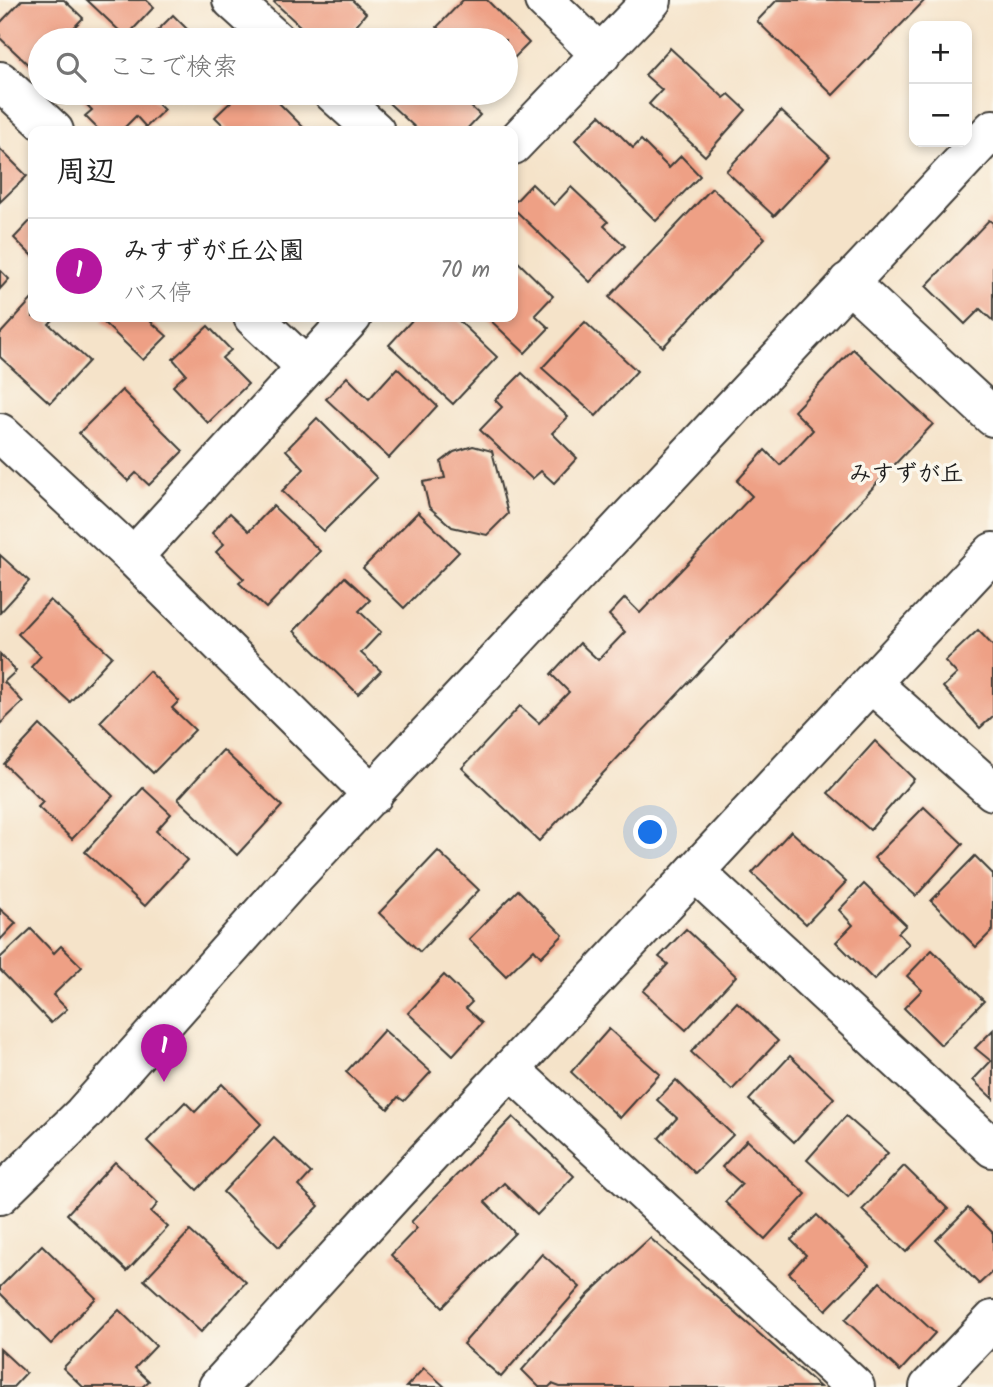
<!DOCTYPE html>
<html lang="ja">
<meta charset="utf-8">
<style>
body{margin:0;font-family:Kalam,"Klee One",sans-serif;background:#f6f6f6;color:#222}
.controls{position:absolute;right:21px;top:21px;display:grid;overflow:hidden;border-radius:14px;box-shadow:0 4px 10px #0003}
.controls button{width:63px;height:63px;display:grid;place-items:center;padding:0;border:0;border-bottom:2px solid #e0e0e0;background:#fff;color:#222;font:35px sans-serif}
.you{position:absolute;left:651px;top:833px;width:24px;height:24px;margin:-18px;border:5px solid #fff;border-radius:50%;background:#1a73e8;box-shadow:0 0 0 10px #1a73e833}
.badge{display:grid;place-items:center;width:46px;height:46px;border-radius:50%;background:#b5179e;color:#fff;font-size:23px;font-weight:700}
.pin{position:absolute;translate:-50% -58px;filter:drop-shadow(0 2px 4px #0008)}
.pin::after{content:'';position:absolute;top:37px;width:24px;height:21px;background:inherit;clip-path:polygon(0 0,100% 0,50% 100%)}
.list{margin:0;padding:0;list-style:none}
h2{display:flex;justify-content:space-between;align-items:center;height:91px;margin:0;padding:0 28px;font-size:30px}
h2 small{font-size:23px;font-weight:400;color:#767676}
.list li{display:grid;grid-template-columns:46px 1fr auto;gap:21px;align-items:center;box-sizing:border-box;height:105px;padding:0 28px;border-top:2px solid #e0e0e0}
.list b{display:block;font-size:26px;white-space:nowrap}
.list p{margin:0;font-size:23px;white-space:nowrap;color:#767676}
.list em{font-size:23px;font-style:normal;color:#767676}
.icon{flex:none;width:38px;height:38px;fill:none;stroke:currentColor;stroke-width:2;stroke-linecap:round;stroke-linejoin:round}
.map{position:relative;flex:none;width:993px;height:1387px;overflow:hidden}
.search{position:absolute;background:#fff;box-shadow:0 4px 10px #0003;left:28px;top:28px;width:490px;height:77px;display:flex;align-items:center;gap:18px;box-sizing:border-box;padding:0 24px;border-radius:38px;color:#767676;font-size:26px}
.panel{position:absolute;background:#fff;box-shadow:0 4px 10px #0003;left:28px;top:126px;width:490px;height:196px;border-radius:14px}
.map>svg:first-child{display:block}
</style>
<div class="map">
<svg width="993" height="1387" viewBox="0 0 993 1387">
<rect width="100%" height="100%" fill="#fbf7ec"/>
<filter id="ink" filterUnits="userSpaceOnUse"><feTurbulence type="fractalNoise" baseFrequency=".0143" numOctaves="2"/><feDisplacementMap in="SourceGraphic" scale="14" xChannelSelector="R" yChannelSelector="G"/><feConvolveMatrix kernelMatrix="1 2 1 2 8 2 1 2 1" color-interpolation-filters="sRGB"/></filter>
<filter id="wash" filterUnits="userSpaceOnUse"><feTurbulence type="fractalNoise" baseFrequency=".00686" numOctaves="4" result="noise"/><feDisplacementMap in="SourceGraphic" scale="28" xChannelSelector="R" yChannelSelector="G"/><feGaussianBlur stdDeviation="1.57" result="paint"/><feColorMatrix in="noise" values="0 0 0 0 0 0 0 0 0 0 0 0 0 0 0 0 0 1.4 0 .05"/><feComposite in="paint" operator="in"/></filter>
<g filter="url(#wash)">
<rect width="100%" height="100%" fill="#f5e3c9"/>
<g id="blocks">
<!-- building -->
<g fill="#eea085">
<polygon points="22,0 64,0 83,18 62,40 40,40 40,63 34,70 0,38 0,23"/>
<polygon points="87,0 146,0 154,7 126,37"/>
<polygon points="276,0 352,0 366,13 353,29 364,40 315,40 274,2"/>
<polygon points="463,0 487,0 529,43 506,66 506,40 450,40 437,27"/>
<polygon points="777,0 925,0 833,95 757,21"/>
<polygon points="173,15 198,40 148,40"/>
<polygon points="670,48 724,98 729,94 746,110 705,156 649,104 662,90 645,75"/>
<polygon points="75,93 147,93 164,110 146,127 136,116 121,131 100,131 85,116 92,110"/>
<polygon points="240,93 269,93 307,131 229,131 215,117"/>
<polygon points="378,93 456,93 480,115 465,131 419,131"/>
<polygon points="781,111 830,156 774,216 726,171"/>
<polygon points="600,115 633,148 641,140 669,168 681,156 700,176 656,221 575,140"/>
<polygon points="0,149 27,176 0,202"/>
<polygon points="532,184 554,205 571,187 608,222 604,226 625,246 590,282 513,208 513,204"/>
<polygon points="712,188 765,238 663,347 609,297"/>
<polygon points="33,218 33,257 14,238"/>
<polygon points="989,220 993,223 993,321 980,309 965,324 926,286"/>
<polygon points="513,257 553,296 535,315 549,328 525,353 487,317 513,317"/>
<polygon points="0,270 9,279 0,289"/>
<polygon points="33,298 33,317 56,317 49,324 89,361 50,403 0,357 0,334"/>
<polygon points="106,317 155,317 151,322 167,336 143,360 102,321"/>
<polygon points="415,317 455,317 497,357 453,404 389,345"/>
<polygon points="585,322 637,371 596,416 542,368"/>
<polygon points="208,326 231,350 222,358 248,384 208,423 173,386 186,374 173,359"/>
<polygon points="853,349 933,424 539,841 462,768 520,706 539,723 569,692 551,674 580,643 598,660 625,632 609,615 625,598 640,613 752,496 737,481 765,450 780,465 813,430 794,411"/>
<polygon points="397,368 437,406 389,458 326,399 347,377 369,399"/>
<polygon points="522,373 568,417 552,433 577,458 554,483 541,471 532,479 480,430 502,407 495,400"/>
<polygon points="122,390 183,451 149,485 136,473 128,481 79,433"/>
<polygon points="317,418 377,478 324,531 282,491 304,469 286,450"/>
<polygon points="473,446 492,451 508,514 487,535 452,527 429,507 423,482 445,478 441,462 454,452"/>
<polygon points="273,506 320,551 266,608 239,583 244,579 216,552 224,544 212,533 230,513 249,531"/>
<polygon points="418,512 459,552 404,608 363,568"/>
<polygon points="0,555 29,581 0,613"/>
<polygon points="345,577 370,600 359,611 381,632 361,653 381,671 358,694 294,631"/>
<polygon points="50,600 112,656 70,702 31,667 41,656 18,634"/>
<polygon points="978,630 993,646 993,716 980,728 943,687 957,674 945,661"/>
<polygon points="0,654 16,671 4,682 23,702 0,724"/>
<polygon points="149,671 179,701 172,708 195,730 153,773 100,722"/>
<polygon points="40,725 113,796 72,839 38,807 43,802 4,764"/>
<polygon points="875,741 914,779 870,830 828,793"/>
<polygon points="223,750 282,806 237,855 178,799"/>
<polygon points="143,788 171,814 156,831 187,860 145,906 85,852"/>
<polygon points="924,807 963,844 916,896 874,858"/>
<polygon points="791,831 846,882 806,924 752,873"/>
<polygon points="438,851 479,890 420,952 379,913"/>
<polygon points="975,856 993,874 993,930 976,947 931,901"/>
<polygon points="864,884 906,925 898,933 909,944 874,980 836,942 853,925 839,910"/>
<polygon points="518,890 563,935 541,957 534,949 506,976 469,939"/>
<polygon points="0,909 16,923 0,940"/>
<polygon points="31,929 54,953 61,946 82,967 53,995 67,1009 51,1023 0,970 0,958"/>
<polygon points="686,929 736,976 686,1030 643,991 668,964 659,957"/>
<polygon points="932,950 984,1001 941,1045 904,1008 922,990 907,976"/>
<polygon points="444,975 472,1002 466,1008 482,1023 453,1055 408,1013"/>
<polygon points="737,1002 778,1041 732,1090 691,1052"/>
<polygon points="609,1029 660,1074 620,1118 571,1072"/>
<polygon points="384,1030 431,1072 404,1101 398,1097 388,1109 346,1072"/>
<polygon points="993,1030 993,1099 973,1080 991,1061 975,1048"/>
<polygon points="790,1056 834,1098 794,1142 749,1100"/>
<polygon points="676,1080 733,1135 695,1173 659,1138 677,1118 657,1100"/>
<polygon points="222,1084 261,1124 197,1190 147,1141 185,1102 195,1112"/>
<polygon points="846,1116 888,1153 848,1197 807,1160"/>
<polygon points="513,1117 574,1176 537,1215 504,1183 485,1202 515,1233 443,1307 391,1255 417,1228 411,1222"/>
<polygon points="274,1138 311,1173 299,1186 319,1206 279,1247 223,1192"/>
<polygon points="747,1140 806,1194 765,1239 725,1202 742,1184 722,1167"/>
<polygon points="115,1162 158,1203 151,1212 168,1227 127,1271 67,1214"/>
<polygon points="904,1166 948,1209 906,1252 862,1210"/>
<polygon points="968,1208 993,1233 993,1271 979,1284 936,1240"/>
<polygon points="817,1215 869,1266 826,1310 789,1273 806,1255 791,1240"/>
<polygon points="190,1231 246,1282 201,1332 144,1280"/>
<polygon points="650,1238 820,1387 560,1387 552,1384 549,1387 539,1387 522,1370 589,1294"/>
<polygon points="42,1245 96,1298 51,1344 0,1293 0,1287"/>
<polygon points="542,1254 580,1287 501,1377 463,1344"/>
<polygon points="880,1282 935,1333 900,1371 845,1320"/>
<polygon points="119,1310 156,1346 135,1368 149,1381 142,1387 83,1387 63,1368"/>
<polygon points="0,1349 26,1373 13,1387 0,1387"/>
<polygon points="424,1368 445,1387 406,1387"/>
</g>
</g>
</g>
<g filter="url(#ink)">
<use href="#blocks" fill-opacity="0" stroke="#3d3a36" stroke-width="2"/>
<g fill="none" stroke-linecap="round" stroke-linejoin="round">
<defs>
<g id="street">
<polyline points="232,0 276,40"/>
<polyline points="544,0 601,55"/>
<polyline points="0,81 54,131"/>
<polyline points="333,93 375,131"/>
<polyline points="513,145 652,0"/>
<polyline points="848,282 993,417"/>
<polyline points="253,317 306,367"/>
<polyline points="0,433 133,557 373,795"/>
<polyline points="133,557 352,317"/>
<polyline points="871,683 993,791"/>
<polyline points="695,872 993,1148"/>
<polyline points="511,1070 855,1387"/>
<polyline points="218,1387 394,1194 993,552"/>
<polyline points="929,1387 993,1320"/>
</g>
<polyline id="secondary" points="0,1195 83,1114 295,876 993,129"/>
</defs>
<!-- street casing -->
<use href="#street" stroke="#3d3a36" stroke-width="42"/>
<!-- secondary casing -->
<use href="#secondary" stroke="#3d3a36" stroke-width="42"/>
<!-- street -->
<use href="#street" stroke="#fff" stroke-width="38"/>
<!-- secondary -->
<use href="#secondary" stroke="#fff" stroke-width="38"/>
</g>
</g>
<g text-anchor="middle" stroke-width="7" stroke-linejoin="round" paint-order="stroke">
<!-- neighbourhood labels -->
<g font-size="23" font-weight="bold" fill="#1c1c1c" stroke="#fbf7ec">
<text x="906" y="481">みすずが丘</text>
</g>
</g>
</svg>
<div class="controls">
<button>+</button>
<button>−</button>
</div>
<div class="you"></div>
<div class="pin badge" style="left:164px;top:1082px">1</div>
<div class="search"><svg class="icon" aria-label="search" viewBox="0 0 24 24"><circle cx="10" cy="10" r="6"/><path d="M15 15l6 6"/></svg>ここで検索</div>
<section class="panel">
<h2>周辺<small></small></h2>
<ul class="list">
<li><span class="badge">1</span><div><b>みすずが丘公園</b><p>バス停</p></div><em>70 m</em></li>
</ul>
</section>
</div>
